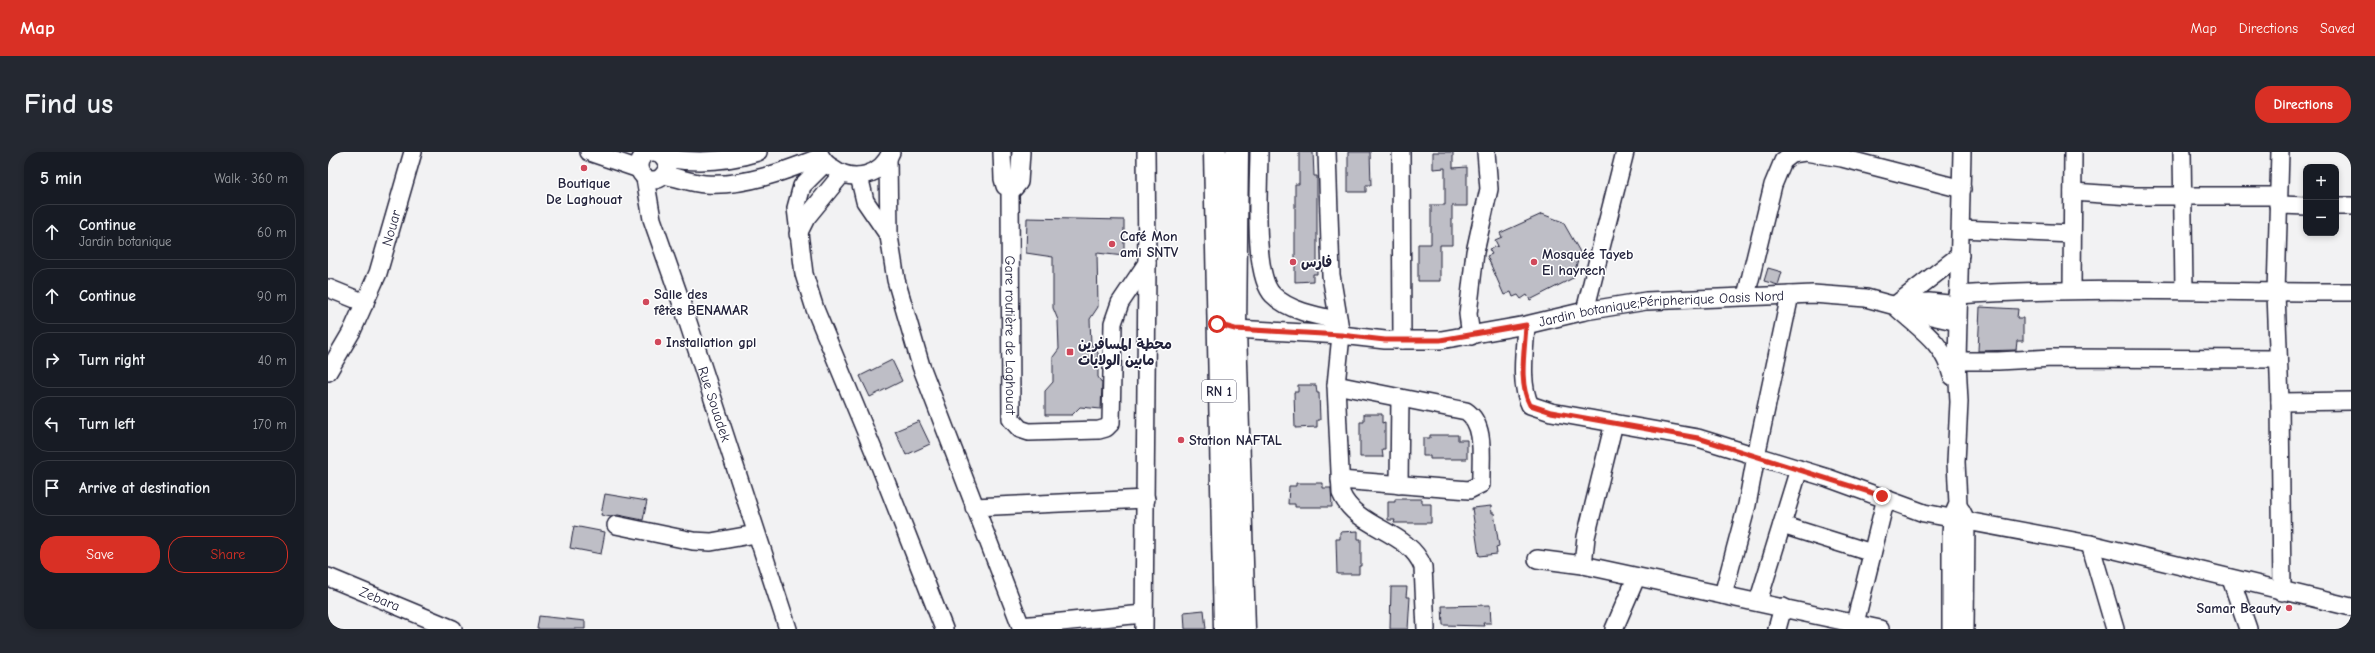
<!DOCTYPE html>
<meta charset="utf-8">
<style>
body{margin:0;font-family:"Comic Neue","Playpen Sans Arabic",sans-serif;background:#242831;color:#f1f3f6}
.controls{position:absolute;right:12px;top:12px;display:grid;overflow:hidden;border-radius:8px;box-shadow:0 2px 6px #0003}
.controls button{width:36px;height:36px;display:grid;place-items:center;padding:0;border:0;border-bottom:1px solid #363941;background:#171b24;color:#f1f3f6;font:20px sans-serif}
.stop{position:absolute;width:12px;height:12px;margin:-9px;border:3px solid #d93025;border-radius:50%;background:#fff}
.stop.end{background:#d93025;border-color:#fff;box-shadow:0 1px 4px #0008}
.list{margin:0;padding:0;list-style:none}
h2{display:flex;justify-content:space-between;align-items:center;height:52px;margin:0;padding:0 16px;font-size:17px}
h2 small{font-size:13px;font-weight:400;color:#9ea1a6}
.list li{display:grid;grid-template-columns:26px 1fr auto;gap:12px;align-items:center;box-sizing:border-box;height:56px;margin:0 8px 8px;padding:0 8px;border:1px solid #363941;border-radius:16px}
.list b{display:block;font-size:15px;white-space:nowrap}
.list p{margin:0;font-size:13px;white-space:nowrap;color:#9ea1a6}
.list em{font-size:13px;font-style:normal;color:#9ea1a6}
.actions{display:flex;gap:8px;padding:12px 16px}
.actions a{flex:1;padding:9px 0;border:1px solid #d93025;border-radius:16px;text-align:center;font-size:14px;color:#d93025}
.actions .main{background:#d93025;color:#fff}
.icon{flex:none;width:22px;height:22px;fill:none;stroke:currentColor;stroke-width:2;stroke-linecap:round;stroke-linejoin:round}
.map{position:relative;flex:none;width:2023px;height:477px;overflow:hidden;border-radius:16px}
header{display:flex;align-items:center;gap:24px;box-sizing:border-box;height:56px;padding:0 20px;background:#d93025;color:#fff}
header strong{font-size:19px}
nav{display:flex;gap:22px;margin-inline-start:auto;font-size:14px}
.intro{display:flex;align-items:center;justify-content:space-between;box-sizing:border-box;height:96px;padding:0 24px}
h1{margin:0;font-size:28px}
.button{padding:10px 18px;border-radius:16px;background:#d93025;color:#fff;font-size:14px;font-weight:700}
main{display:flex;gap:24px;padding:0 24px}
aside{flex:1;background:#171b24;border-radius:16px;box-shadow:0 2px 6px #0003}
.map>svg:first-child{display:block}
</style>
<header>
<strong>Map</strong>
<nav><a>Map</a><a>Directions</a><a>Saved</a></nav>
</header>
<div class="intro"><h1>Find us</h1><a class="button">Directions</a></div>
<main>
<aside>
<h2>5 min<small>Walk · 360 m</small></h2>
<ul class="list">
<li><svg class="icon" aria-label="ahead" viewBox="0 0 24 24"><path d="M12 20V5M6 11l6-6 6 6"/></svg><div><b>Continue</b><p>Jardin botanique</p></div><em>60 m</em></li>
<li><svg class="icon" aria-label="ahead" viewBox="0 0 24 24"><path d="M12 20V5M6 11l6-6 6 6"/></svg><div><b>Continue</b></div><em>90 m</em></li>
<li><svg class="icon" aria-label="right" viewBox="0 0 24 24"><path d="M7 20v-9h11M14 6l5 5-5 5"/></svg><div><b>Turn right</b></div><em>40 m</em></li>
<li><svg class="icon" aria-label="left" viewBox="0 0 24 24"><path d="M17 20v-9H6M10 6l-5 5 5 5"/></svg><div><b>Turn left</b></div><em>170 m</em></li>
<li><svg class="icon" aria-label="arrive" viewBox="0 0 24 24"><path d="M6 21V4h12l-3 4 3 4H6"/></svg><div><b>Arrive at destination</b></div></li>
</ul>
<div class="actions"><a class="main">Save</a><a>Share</a></div>
</aside>
<div class="map">
<svg width="2023" height="477" viewBox="0 0 2023 477">
<rect width="100%" height="100%" fill="#f2f2f3"/>
<filter id="ink" filterUnits="userSpaceOnUse"><feTurbulence type="fractalNoise" baseFrequency=".025" numOctaves="2"/><feDisplacementMap in="SourceGraphic" scale="8" xChannelSelector="R" yChannelSelector="G"/><feConvolveMatrix kernelMatrix="1 2 1 2 8 2 1 2 1" color-interpolation-filters="sRGB"/></filter>
<g filter="url(#ink)">
<!-- building -->
<g fill="#bebec6" stroke="#22223b">
<polygon points="971,0 985,0 986,24 989,24 989,122 985,122 985,129 967,130 967,32 971,32"/>
<polygon points="1020,0 1042,0 1043,33 1038,33 1038,40 1020,40"/>
<polygon points="1105,0 1125,0 1125,16 1139,15 1139,54 1124,54 1124,93 1112,93 1112,129 1090,129 1090,92 1103,92 1103,53 1117,53 1117,16 1105,17"/>
<polygon points="1214,62 1235,70 1252,100 1245,126 1202,148 1199,143 1193,147 1190,143 1185,145 1183,140 1176,143 1159,104 1164,102 1161,97 1170,94 1167,88 1174,85 1172,81"/>
<polygon points="699,66 796,68 796,104 769,101 770,155 762,167 763,192 770,201 770,225 774,231 773,257 752,255 744,263 717,263 717,239 725,230 725,205 731,197 730,168 725,156 725,105 698,101"/>
<polygon points="1440,116 1454,120 1450,133 1436,129"/>
<polygon points="1652,155 1690,157 1689,166 1695,166 1695,189 1689,189 1688,198 1650,199"/>
<polygon points="564,208 574,229 542,245 532,224"/>
<polygon points="970,233 988,233 989,241 991,241 992,268 989,268 989,275 967,276 966,240 970,240"/>
<polygon points="1036,262 1054,262 1054,271 1057,270 1057,297 1054,297 1055,305 1032,305 1032,270 1036,270"/>
<polygon points="591,269 602,292 578,303 567,279"/>
<polygon points="1102,283 1130,283 1130,288 1139,288 1139,307 1102,307 1102,304 1095,304 1095,286 1102,286"/>
<polygon points="968,331 995,331 995,336 1003,336 1004,355 967,355 967,352 960,352 961,334 968,334"/>
<polygon points="277,342 319,349 315,368 290,363 283,365 273,363"/>
<polygon points="1067,347 1094,347 1094,352 1103,352 1103,371 1066,371 1067,368 1060,368 1060,350 1067,350"/>
<polygon points="1163,354 1164,361 1166,361 1171,394 1168,395 1169,402 1151,404 1144,356"/>
<polygon points="246,374 277,380 273,402 242,396"/>
<polygon points="1030,379 1030,387 1033,387 1033,414 1031,414 1031,422 1009,422 1008,387 1012,387 1012,380"/>
<polygon points="1063,435 1079,435 1078,445 1082,445 1080,477 1062,477"/>
<polygon points="1162,453 1163,471 1155,471 1156,474 1115,473 1114,454"/>
<polygon points="876,458 878,477 857,477 856,460"/>
<polygon points="211,464 257,469 257,477 209,477"/>
</g>
<g fill="none" stroke-linecap="round" stroke-linejoin="round">
<defs>
<g id="minor">
<polyline points="261,0 311,17"/>
<polyline points="674,0 675,27 677,34 686,36 691,30 693,0"/>
<path d="M931,0C931,31 924,123 945,143C961,159 989,164 1010,168"/>
<path d="M999,0L1003,123L1013,183L1008,233L1013,341C1028,377 1081,378 1095,415L1098,477"/>
<polyline points="1073,0 1074,188"/>
<polyline points="1854,0 1856,138"/>
<polyline points="1952,0 1948,141 1952,250 1954,440"/>
<circle cx="325" cy="14" r="14"/>
<path d="M492,3C495,9 499,13 505,16C525,31 553,24 563,0"/>
<path d="M336,6C368,11 399,10 430,0"/>
<polyline points="560,6 561,84 568,128 593,214 694,477"/>
<polyline points="497,11 474,34 468,56 476,122 487,157 552,314 616,477"/>
<path d="M335,23C349,25 363,31 377,32C416,35 457,19 493,5"/>
<polyline points="531,24 537,49 561,84"/>
<path id="s1" d="M317,26L324,67L356,158L460,477"/>
<path id="s2" d="M682,37L683,267L692,277L701,280L771,278L778,276L783,271L785,171L792,151L819,111"/>
<polyline points="1745,40 1803,44 1950,44"/>
<polyline points="1950,53 1978,54"/>
<polyline points="2008,54 2023,54"/>
<polyline points="1633,77 1744,82"/>
<polyline points="470,82 478,66 514,22"/>
<polyline points="0,136 37,151"/>
<polyline points="1744,138 1745,0"/>
<polyline points="1462,143 1428,304 1500,326 1596,361 1762,392 2023,455"/>
<path d="M1630,143C1761,134 1892,141 2023,140"/>
<polyline points="1418,144 1445,33 1455,9 1464,2 1477,0 1514,6 1634,37"/>
<polyline points="1570,151 1632,103"/>
<path d="M1569,156C1594,179 1615,190 1624,224"/>
<polyline points="1573,157 1630,170"/>
<polyline points="1257,159 1297,0"/>
<path d="M1198,173C1197,197 1191,231 1202,253L1223,260L1370,286L1428,304L1419,353L1395,443"/>
<path id="s3" d="M895,174L907,177L1013,183L1057,188H1113L1198,173L1257,159L1318,149L1485,142L1538,146L1564,153L1601,150L1630,153"/>
<polyline points="1143,184 1140,162 1147,100 1161,37 1158,0"/>
<polyline points="1629,209 1670,209 1724,206 1949,207"/>
<path id="s4" d="M0,220L24,179L50,121L85,0"/>
<path d="M1008,233L1138,259C1159,273 1152,309 1153,332L1141,338L1012,328"/>
<polyline points="1952,250 2023,249"/>
<polyline points="1286,271 1258,385 1255,413 1552,477"/>
<polyline points="1071,333 1072,246"/>
<polyline points="646,355 818,347"/>
<polyline points="1633,358 1638,368 1637,477"/>
<polyline points="288,373 365,389 383,390 428,382"/>
<polyline points="1454,373 1544,401"/>
<polyline points="1762,392 1787,477"/>
<polyline points="1209,407 1255,413"/>
<path id="s5" d="M0,425L125,477"/>
<polyline points="1903,427 1920,477"/>
<polyline points="1430,450 1471,317"/>
<polyline points="1527,471 1558,346"/>
<polyline points="693,474 815,462"/>
<polyline points="816,477 819,111 818,0"/>
<polyline points="1286,477 1308,426"/>
<polyline points="1449,477 1455,455"/>
<polyline points="1623,477 1623,383 1624,366 1630,352 1628,310 1631,250 1629,209 1634,0"/>
</g>
<g id="highway">
<polyline points="887,0 897,477"/>
<polyline points="909,0 907,177 916,477"/>
</g>
</defs>
<!-- minor casing -->
<use href="#minor" stroke="#22223b" stroke-width="20"/>
<!-- highway casing -->
<use href="#highway" stroke="#22223b" stroke-width="25"/>
<!-- minor -->
<use href="#minor" stroke="#fff" stroke-width="17"/>
<!-- highway -->
<use href="#highway" stroke="#fff" stroke-width="22"/>
</g>
</g>
<g fill="none" stroke-linecap="round" stroke-linejoin="round" filter="url(#ink)">
<!-- route -->
<path stroke="#d93025" stroke-width="5" d="M889,172L907,177L1013,183L1057,188H1112L1198,173C1197,197 1190,231 1202,253L1223,260L1370,286L1554,344"/>
</g>
<!-- markers -->
<g fill="#d1495b" stroke="#fff" stroke-width="1.5">
<circle cx="256" cy="16" r="4"/>
<circle cx="784" cy="92" r="4"/>
<circle cx="965" cy="110" r="4"/>
<circle cx="1206" cy="110" r="4"/>
<circle cx="318" cy="150" r="4"/>
<circle cx="330" cy="190" r="4"/>
<rect x="738" y="196" width="8" height="8" rx="2"/>
<circle cx="853" cy="288" r="4"/>
<circle cx="1961" cy="456" r="4"/>
</g>
<g text-anchor="middle" stroke-width="3" stroke-linejoin="round" paint-order="stroke">
<!-- shield labels -->
<rect fill="#fff" stroke="#646476" stroke-width="1" x="874" y="228" width="34" height="22" rx="3"/>
<g font-size="13" font-weight="bold" fill="#22223b">
<text x="891" y="244">RN 1</text>
</g>
<!-- poi labels -->
<g font-size="14" font-weight="bold" fill="#22223b" stroke="#fff" text-anchor="start">
<text x="256" y="36" text-anchor="middle">Boutique<tspan x="256" dy="16">De Laghouat</tspan></text>
<text x="792" y="89">Café Mon<tspan x="792" dy="16">ami SNTV</tspan></text>
<text x="1214" y="107">Mosquée Tayeb<tspan x="1214" dy="16">El hayrech</tspan></text>
<text x="973" y="115">فارس</text>
<text x="326" y="147">Salle des<tspan x="326" dy="16">fêtes BENAMAR</tspan></text>
<text x="338" y="195">Installation gpl</text>
<text x="750" y="197">محطة المسافرين<tspan x="750" dy="16">مابين الولايات</tspan></text>
<text x="861" y="293">Station NAFTAL</text>
<text x="1953" y="461" text-anchor="end">Samar Beauty</text>
</g>
<!-- street labels -->
<g font-size="14" fill="#22223b" stroke="#fff">
<text dy="5" stroke="none"><textPath href="#s4" startOffset="158">Nouar</textPath></text>
<text dy="5" stroke="none"><textPath href="#s3" startOffset="442">Jardin botanique;Péripherique Oasis Nord</textPath></text>
<text dy="5" stroke="none"><textPath href="#s2" startOffset="146">Gare routière de Laghouat</textPath></text>
<text dy="5" stroke="none"><textPath href="#s1" startOffset="237">Rue Souadek</textPath></text>
<text dy="5" stroke="none"><textPath href="#s5" startOffset="56">Zebara</textPath></text>
</g>
</g>
</svg>
<div class="controls">
<button>+</button>
<button>−</button>
</div>
<div class="stop" style="left:889px;top:172px"></div>
<div class="stop end" style="left:1554px;top:344px"></div>
</div>
</main>
